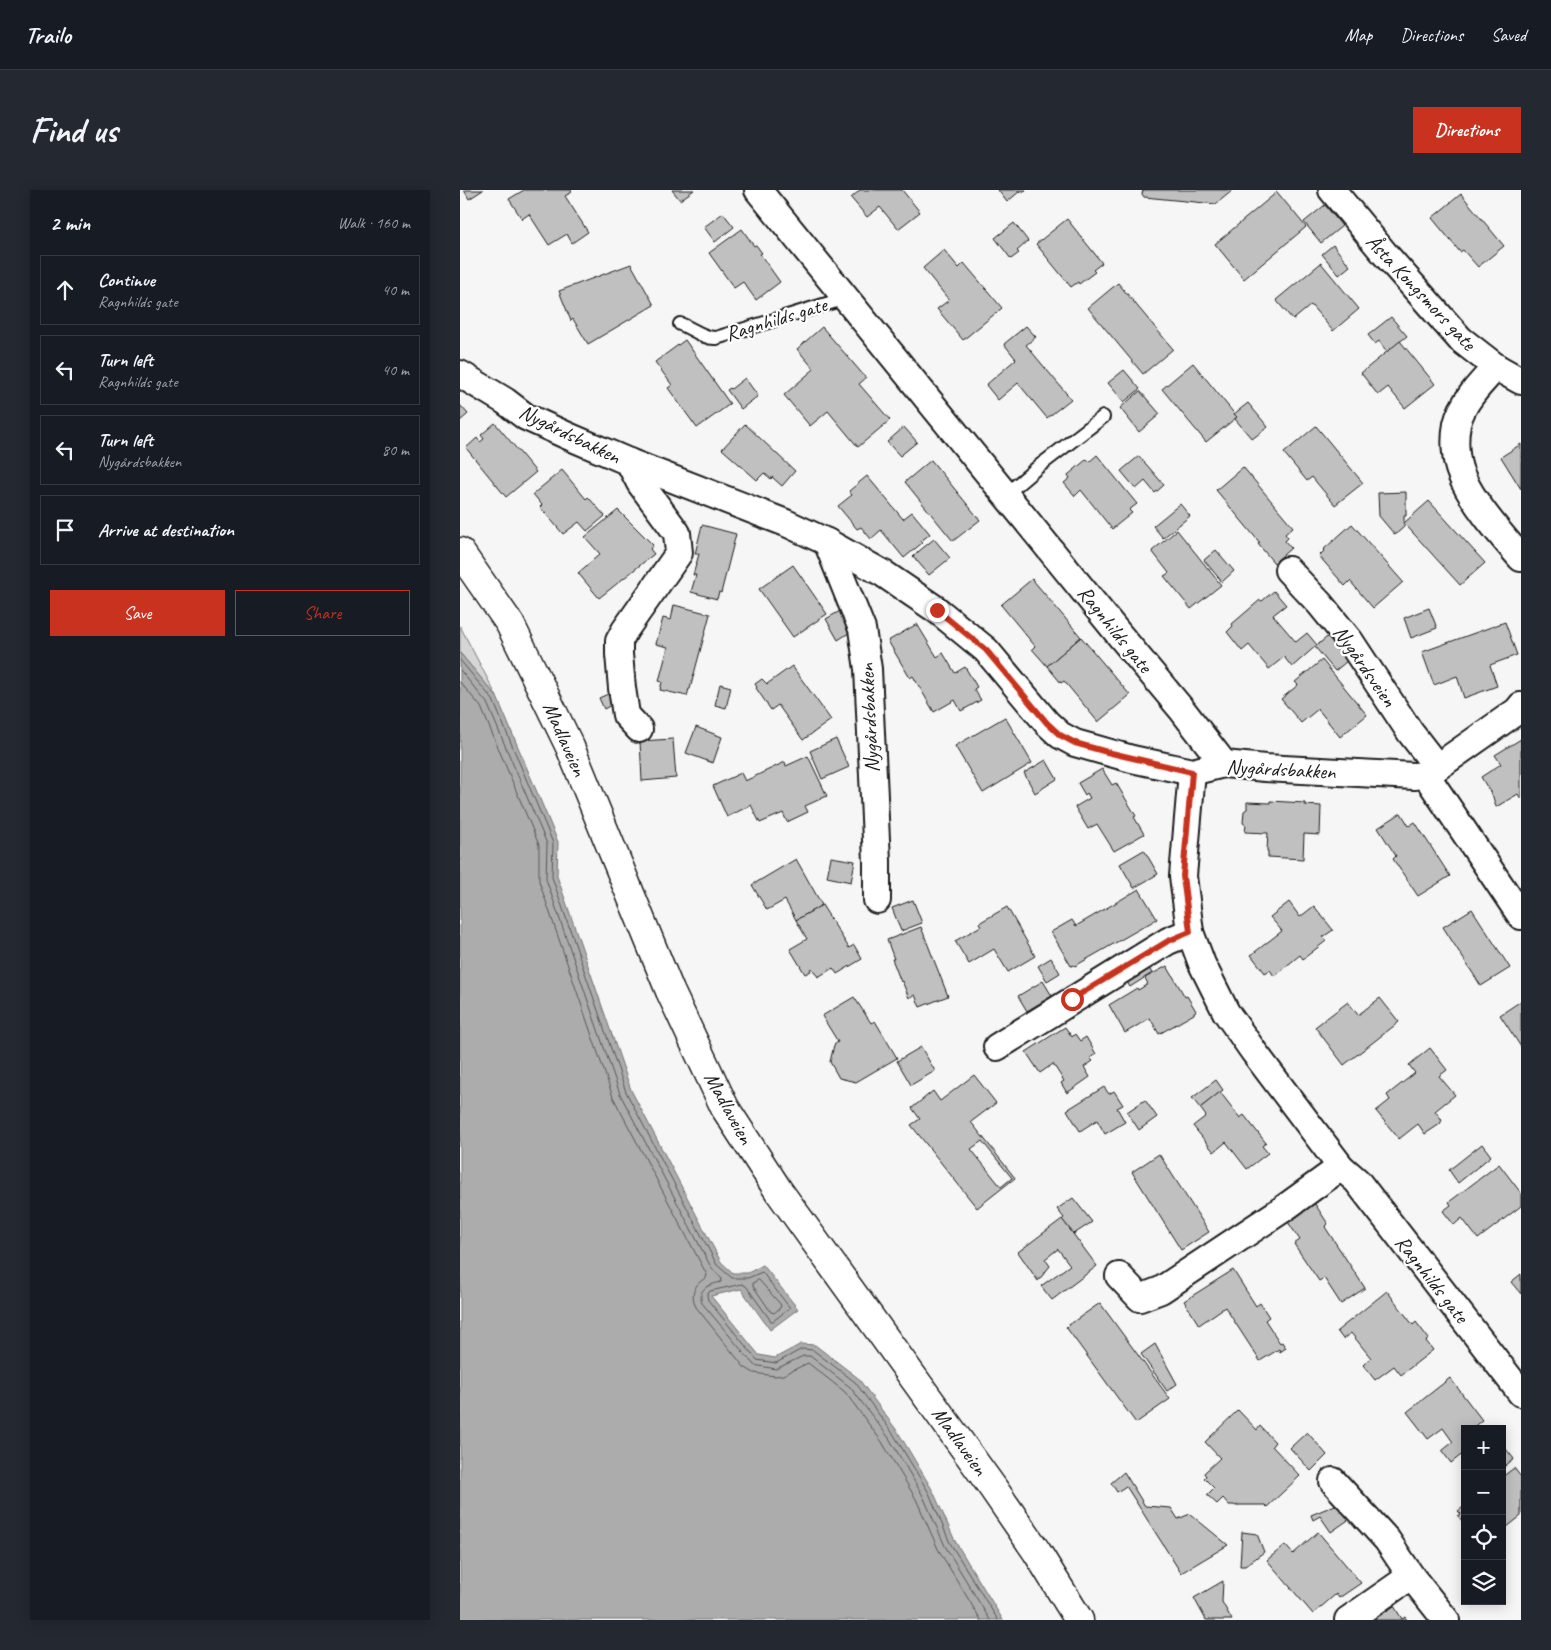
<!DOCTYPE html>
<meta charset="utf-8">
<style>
body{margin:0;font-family:Caveat,sans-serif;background:#242831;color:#f1f3f6}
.controls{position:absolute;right:15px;bottom:15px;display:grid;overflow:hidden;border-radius:0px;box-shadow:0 2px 12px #0003}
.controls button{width:45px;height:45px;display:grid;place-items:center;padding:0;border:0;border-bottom:1px solid #363941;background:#171b24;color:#f1f3f6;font:25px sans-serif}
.stop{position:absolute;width:15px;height:15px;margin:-11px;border:4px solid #c8321e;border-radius:50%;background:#fff}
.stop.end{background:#c8321e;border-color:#fff;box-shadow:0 1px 5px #0008}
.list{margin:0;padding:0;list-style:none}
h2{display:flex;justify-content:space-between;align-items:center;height:65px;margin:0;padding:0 20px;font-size:21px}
h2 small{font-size:16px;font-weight:400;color:#9ea1a6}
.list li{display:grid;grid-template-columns:32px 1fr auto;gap:15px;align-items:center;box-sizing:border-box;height:70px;margin:0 10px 10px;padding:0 10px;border:1px solid #363941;border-radius:0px}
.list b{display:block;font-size:19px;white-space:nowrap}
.list p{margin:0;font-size:16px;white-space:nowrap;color:#9ea1a6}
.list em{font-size:16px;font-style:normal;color:#9ea1a6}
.actions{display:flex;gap:10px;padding:15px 20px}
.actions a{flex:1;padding:11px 0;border:1px solid #c8321e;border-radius:0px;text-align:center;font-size:18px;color:#c8321e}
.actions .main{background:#c8321e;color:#fff}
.icon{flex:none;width:28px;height:28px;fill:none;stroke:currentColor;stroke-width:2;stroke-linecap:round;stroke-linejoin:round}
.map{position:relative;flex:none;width:1061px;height:1430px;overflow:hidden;border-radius:0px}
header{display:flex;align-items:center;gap:30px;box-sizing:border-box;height:70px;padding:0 25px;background:#171b24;border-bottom:1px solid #363941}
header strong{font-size:24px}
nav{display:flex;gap:28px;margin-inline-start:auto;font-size:18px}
.intro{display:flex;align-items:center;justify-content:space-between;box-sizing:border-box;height:120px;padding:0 30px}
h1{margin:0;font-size:35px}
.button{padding:12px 22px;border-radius:0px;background:#c8321e;color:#fff;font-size:18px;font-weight:700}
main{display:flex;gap:30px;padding:0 30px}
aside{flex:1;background:#171b24;border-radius:0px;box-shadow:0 2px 12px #0003}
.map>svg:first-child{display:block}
</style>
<header>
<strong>Trailo</strong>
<nav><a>Map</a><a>Directions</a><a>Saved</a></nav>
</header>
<div class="intro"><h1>Find us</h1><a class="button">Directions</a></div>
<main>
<aside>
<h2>2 min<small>Walk · 160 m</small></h2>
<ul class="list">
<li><svg class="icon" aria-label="ahead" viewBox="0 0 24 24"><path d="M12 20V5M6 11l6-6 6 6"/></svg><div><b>Continue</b><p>Ragnhilds gate</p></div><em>40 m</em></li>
<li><svg class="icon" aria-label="left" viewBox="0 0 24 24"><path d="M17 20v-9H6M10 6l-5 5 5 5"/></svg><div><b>Turn left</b><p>Ragnhilds gate</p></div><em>40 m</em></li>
<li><svg class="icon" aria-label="left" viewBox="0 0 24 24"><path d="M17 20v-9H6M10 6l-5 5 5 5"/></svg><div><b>Turn left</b><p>Nygårdsbakken</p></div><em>80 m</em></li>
<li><svg class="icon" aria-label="arrive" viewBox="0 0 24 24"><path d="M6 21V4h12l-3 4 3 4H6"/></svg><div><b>Arrive at destination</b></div></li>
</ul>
<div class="actions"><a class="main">Save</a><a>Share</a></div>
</aside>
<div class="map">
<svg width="1061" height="1430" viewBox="0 0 1061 1430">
<rect width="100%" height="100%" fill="#f6f6f6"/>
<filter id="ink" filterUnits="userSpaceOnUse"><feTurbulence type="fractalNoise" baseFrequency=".02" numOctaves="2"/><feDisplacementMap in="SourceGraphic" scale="10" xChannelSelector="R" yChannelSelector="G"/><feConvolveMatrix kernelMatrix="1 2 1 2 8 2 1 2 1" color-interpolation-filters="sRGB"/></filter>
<g filter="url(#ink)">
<!-- green -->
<polygon fill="#d6d6d6" stroke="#797979" points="0,436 37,507 0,463"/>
<!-- water -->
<polygon fill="#acacac" stroke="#727272" points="0,463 37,507 98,652 97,686 171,900 261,1072 273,1083 288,1083 303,1075 338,1119 310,1140 281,1099 251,1106 299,1165 315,1168 341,1154 355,1155 398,1188 438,1242 473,1301 495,1351 543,1430 0,1430"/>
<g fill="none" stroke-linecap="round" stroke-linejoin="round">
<!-- shore -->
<g stroke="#565656" stroke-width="1">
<polyline points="0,470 33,510 93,653 92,687 166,902 257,1075 272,1088 288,1088 302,1082 330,1118 313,1131 311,1131 286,1096 282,1094 250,1101 247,1105 248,1110 297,1170 316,1173 342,1159 353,1160 395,1192 434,1245 469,1303 490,1353 538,1430"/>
<path d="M0,480L27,513L87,654L86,689L160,904L251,1077L262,1089L261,1092C249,1095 237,1098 242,1113L294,1175L316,1179L343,1166H350L390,1197L429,1248L463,1306L485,1356L530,1430"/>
<path d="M0,492L21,517L79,655V691L153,907L247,1085L246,1088C234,1094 230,1105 236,1117L284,1177L294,1183L315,1186L323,1185L348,1173L385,1202L422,1252L456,1309L478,1359L521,1430"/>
<polygon points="299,1090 321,1115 320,1118 314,1123 311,1122 293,1096 293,1093"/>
</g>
</g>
<!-- building -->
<g fill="#c0c0c0" stroke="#1c1c1c" fill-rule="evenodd">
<polygon points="4,0 23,0 9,9"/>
<polygon points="64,0 111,0 112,2 105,6 128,42 112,53 107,44 89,55 69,24 62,29 49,9"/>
<polygon points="212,0 234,0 220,10"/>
<polygon points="400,0 442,0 460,22 438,39 420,17 407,27 391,8"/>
<polygon points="538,0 566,0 562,3 560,1 547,12"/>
<polygon points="683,0 773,0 756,14 684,7 682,4"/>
<polygon points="817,2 846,37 784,89 755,54"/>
<polygon points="1001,4 1044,56 1018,77 1003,60 1000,62 972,28"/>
<polygon points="865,15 882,36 861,53 844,32"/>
<polygon points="263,23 274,37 255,52 244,37"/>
<polygon points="607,29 642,73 633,80 635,82 619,94 618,92 611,97 576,54"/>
<polygon points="554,33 568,51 557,61 559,63 551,69 535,48"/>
<polygon points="282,39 294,56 296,55 302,63 300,64 320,92 296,110 283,92 274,98 249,63"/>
<polygon points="873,55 890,76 879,85 862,64"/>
<polygon points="484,60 499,78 504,73 542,118 503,150 477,119 489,110 463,78"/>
<polygon points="861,73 899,119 873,141 851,115 833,130 816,110"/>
<polygon points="171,74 194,115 128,154 113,129 111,131 99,101"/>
<polygon points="658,93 713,159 683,184 628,118"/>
<polygon points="931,127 947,146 927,162 919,151 915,154 908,145"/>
<polygon points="566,136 576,147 566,155 611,209 587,228 558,193 538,210 526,195 556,169 544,154"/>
<polygon points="362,137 406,188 399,194 430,230 398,257 368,221 350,236 324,205 354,179 337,159"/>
<polygon points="225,150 270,214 237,238 208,198 212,195 195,172"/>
<polygon points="940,151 975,194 945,218 928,197 918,205 901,183"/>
<polygon points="733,173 777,227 746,252 702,199"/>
<polygon points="664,180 680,199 664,212 648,193"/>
<polygon points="285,188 298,206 281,219 267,200 270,198 271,199"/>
<polygon points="680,201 700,224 679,242 660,218"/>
<polygon points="788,213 808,237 792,249 775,229 777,227 774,224"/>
<polygon points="0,215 8,224 0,231"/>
<polygon points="35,233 76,282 46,307 6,258 17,248 20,252 24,249 21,245"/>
<polygon points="285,234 335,281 322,296 312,287 311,289 304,283 297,290 262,259"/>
<polygon points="856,236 903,293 875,315 852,287 847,291 824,263"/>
<polygon points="444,237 457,252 440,266 427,252"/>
<polygon points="1061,254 1061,299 1041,267"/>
<polygon points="637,265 677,314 669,320 672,323 652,339 621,300 615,306 604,293 610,288 608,285 627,269 629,272"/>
<polygon points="679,266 704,295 695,303 685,291 676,299 661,281"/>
<polygon points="471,270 520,330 493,351 445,292"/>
<polygon points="783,277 833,337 825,344 828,348 825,351 831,358 814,373 798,354 800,353 756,300"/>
<polygon points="102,280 126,309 128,307 145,326 127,341 119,332 103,344 80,317 82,315 73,304"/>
<polygon points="407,286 443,329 452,322 470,344 461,351 462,353 444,368 421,340 411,349 401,337 397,339 378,316 392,305 389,301"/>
<polygon points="946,302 946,326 944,326 944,337 935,345 919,326 918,303"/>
<polygon points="969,311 1025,373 1000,395 944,333"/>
<polygon points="720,314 730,326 703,348 693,336"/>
<polygon points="158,320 193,355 190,359 194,364 139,408 118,383 140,364 125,347"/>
<polygon points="892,334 943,392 913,418 890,391 885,396 859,366 864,361 863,360"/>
<polygon points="242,335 276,344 261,403 259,402 257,409 231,402 236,385 233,385 239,364 235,364"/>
<polygon points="717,340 761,395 731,419 704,386 709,383 692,361"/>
<polygon points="474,349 490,368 469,385 453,366"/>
<polygon points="756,360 774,381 762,392 744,370"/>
<polygon points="333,375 367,424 333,447 299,399"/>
<polygon points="572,389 621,447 587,476 572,459 575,456 541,415"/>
<polygon points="814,401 826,415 813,425 836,452 847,443 857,455 832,477 824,467 809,479 789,455 782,461 767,442 773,436 772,434 800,410 802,411"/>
<polygon points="214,415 250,424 230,499 229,499 227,506 200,500 202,492 199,491 208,457 196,454 203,428 211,430"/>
<polygon points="969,418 977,438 951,448 944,428"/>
<polygon points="380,421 392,441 378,450 366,429"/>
<polygon points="1045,432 1057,465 1030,475 1037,496 1004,508 997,486 974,495 962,462"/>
<polygon points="457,434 477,467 483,463 495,483 505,477 517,497 514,499 521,510 501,521 495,510 474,522 453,486 450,488 428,451"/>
<polygon points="872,443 892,467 875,481 855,457"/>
<polygon points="621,447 670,505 638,532 604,491 601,493 587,476"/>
<polygon points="862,470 907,525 880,547 858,519 841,533 821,509 838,495 835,492"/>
<polygon points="332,476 371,530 343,550 318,515 311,520 296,498 297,497 295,494 302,489 307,494"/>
<polygon points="260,494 271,497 266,518 255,515"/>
<polygon points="148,504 153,514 144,519 139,508"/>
<polygon points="545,527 572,573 523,603 495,556"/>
<polygon points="236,537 262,547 253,573 226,563"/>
<polygon points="213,549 216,588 182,591 180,551"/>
<polygon points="376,549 389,577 362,589 350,561"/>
<polygon points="1061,549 1061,609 1058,604 1036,617 1033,607 1021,587 1041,574 1035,565"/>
<polygon points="348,566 367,606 345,616 348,622 327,632 323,623 300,633 291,615 267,627 253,596 281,583 285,591 325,572 326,576"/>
<polygon points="586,570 597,589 575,603 564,583"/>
<polygon points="642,579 652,595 656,593 676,626 674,627 684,644 654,661 637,634 628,639 615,617 630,608 627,603 625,605 618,593"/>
<polygon points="810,611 845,613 845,615 861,616 860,645 844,644 843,669 808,667 808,661 807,661 808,643 785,642 786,635 783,633 784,621 787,619 787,612 810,613"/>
<polygon points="941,623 949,636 955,632 990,686 958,706 933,669 936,666 918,638"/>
<polygon points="684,660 698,684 674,698 660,674"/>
<polygon points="371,667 395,671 391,692 367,687"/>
<polygon points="336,669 362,715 336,730 325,710 307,720 292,695"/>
<polygon points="679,699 697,729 615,776 614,775 611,776 591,742 612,730 616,736"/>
<polygon points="453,710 462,733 441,741 432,718"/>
<polygon points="829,712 840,727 854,716 873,740 863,747 866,751 843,769 840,765 814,786 810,780 805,783 791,765 822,741 810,727"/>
<polygon points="362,715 389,758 394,755 402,769 377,784 373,778 358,787 352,778 350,779 351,781 345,784 330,759 347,749 336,730"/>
<polygon points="547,717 575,766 548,782 534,759 509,774 495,751 521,736 519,733"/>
<polygon points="1012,719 1050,778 1021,796 983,737"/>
<polygon points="461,737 488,806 460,817 455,805 449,808 442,791 441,792 432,769 434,769 427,750"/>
<polygon points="591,768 600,783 587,791 578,776"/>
<polygon points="684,771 692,783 670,797 662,784"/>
<polygon points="707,776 725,807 727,806 736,821 734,822 734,824 699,844 690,828 665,843 649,815 677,798 678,800 688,794 685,788"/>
<polygon points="583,791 592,806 567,821 558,806"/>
<polygon points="394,807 411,833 415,831 437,868 396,892 379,888 370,872 374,855 378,852 362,826"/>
<polygon points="920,808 939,832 884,875 855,837 888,812 898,825"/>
<polygon points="1061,811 1061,857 1040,825"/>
<polygon points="605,837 612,847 615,844 620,851 626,847 636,864 630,868 633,871 624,877 630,887 607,903 601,893 604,891 593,874 580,883 566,862"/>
<polygon points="461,857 475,881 451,895 437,871"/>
<polygon points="970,858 987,880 979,886 995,905 975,921 982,930 980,934 965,944 958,934 939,949 916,921 930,910 927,905 955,883 949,875"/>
<path d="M514,885L536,913L511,932L555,988L517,1018L451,935L460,929L452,918L473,901L480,911ZM522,951L552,988L541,997L511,959Z"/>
<polygon points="756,890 763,900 740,918 732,908"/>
<polygon points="644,897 649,904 654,901 663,915 657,918 665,932 645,944 637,930 620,941 607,920"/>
<polygon points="760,902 780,928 784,925 806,953 802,956 808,963 787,979 766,952 754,962 733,936 746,926 740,918"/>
<polygon points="685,910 697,927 679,940 667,922"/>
<polygon points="1022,954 1031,966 998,993 989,980"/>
<polygon points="699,964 749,1042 721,1060 672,982"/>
<polygon points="1039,974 1061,1003 1061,1016 1018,1049 1002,1028 994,1035 983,1021 991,1015 989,1012"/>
<polygon points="613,1008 632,1032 614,1044 602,1030 604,1028 597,1019"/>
<polygon points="853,1011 868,1034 865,1037 905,1098 881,1114 864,1088 859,1091 834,1054 840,1050 826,1029"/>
<polygon points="602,1029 637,1076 592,1110 581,1096 610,1075 598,1059 585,1069 590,1076 578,1091 558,1062"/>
<polygon points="773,1080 796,1116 800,1113 809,1127 805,1130 820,1153 822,1152 826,1158 820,1162 819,1159 800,1171 765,1117 739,1135 724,1111"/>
<polygon points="1061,1084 1061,1104 1051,1092"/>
<polygon points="927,1101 953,1135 956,1132 969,1149 966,1151 973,1160 941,1185 934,1176 915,1190 903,1175 911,1168 891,1143 883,1149 877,1141"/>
<polygon points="640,1113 710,1209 676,1233 606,1137"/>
<polygon points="695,1154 717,1194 707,1201 681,1164"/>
<polygon points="990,1188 1022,1230 1011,1239 1005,1239 1005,1262 991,1273 982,1261 993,1252 983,1238 968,1249 947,1222"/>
<polygon points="778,1220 797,1240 800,1236 815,1252 812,1256 840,1286 807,1317 805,1315 778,1315 776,1316 774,1315 769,1315 763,1308 757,1314 747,1305 754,1298 744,1288 746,1286 744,1283 760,1268 745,1252"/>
<polygon points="847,1242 867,1265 851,1281 830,1258"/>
<polygon points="1042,1254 1054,1269 1042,1278"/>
<polygon points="1054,1278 1061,1287 1061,1326 1042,1341 1042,1287"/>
<polygon points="664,1282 685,1316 711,1318 718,1329 730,1324 768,1355 721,1383 666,1296 657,1302 651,1293"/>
<polygon points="880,1313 894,1326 871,1342 860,1326 853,1330 851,1325"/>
<polygon points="1005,1316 1005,1334 998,1326 1001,1324 998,1321"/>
<polygon points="782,1342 797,1344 804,1362 785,1376 780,1376"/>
<polygon points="858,1342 901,1393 879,1408 876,1404 853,1424 807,1370 825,1355 833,1364"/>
<polygon points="763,1391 762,1412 772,1430 746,1430 734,1408"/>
<polygon points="934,1416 942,1429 945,1427 947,1430 913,1430"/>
</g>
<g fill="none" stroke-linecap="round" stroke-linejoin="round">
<defs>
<g id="service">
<path d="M220,134C232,138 244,149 256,148L386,108"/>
<polyline points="545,305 578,277 643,227"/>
</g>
<g id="minor">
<polyline points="298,0 657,442 723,521 764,574"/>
<polyline points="872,0 925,64 1000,149 1036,177 1061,191"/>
<path d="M1036,177C1021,193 1002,212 997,234C994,249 995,270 1001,284C1011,311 1042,346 1061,368"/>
<polyline points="0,184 45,211 66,227 108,246 169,272 326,333 367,352 424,384 477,420 526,460 587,533 600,545 615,553 672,569 732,582 764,574 805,578 954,586 966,585 1057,521 1061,516"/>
<polyline points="169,272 180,293 217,343 219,363 165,440 159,451 159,464 162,498 166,525 179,539"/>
<polyline points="367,352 402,439 408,479 417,671 417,710"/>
<polyline points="828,380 860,414 890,451 950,542 977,577"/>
<polyline points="732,582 723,686 730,742 742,774 766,822 794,862 881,977 897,991 1061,1203"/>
<polyline points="966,585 1061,726"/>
<polyline points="537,857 708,751 730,742"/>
<polyline points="659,1086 680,1108 701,1100 823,1019 881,977"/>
<polyline points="873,1291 927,1350 951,1386 986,1430"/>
<polyline points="888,1430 951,1386"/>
</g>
<polyline id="secondary" points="0,362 50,434 110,557 210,801 265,918 318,1000 533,1298 577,1362 619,1430"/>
</defs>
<!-- service casing -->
<use href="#service" stroke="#1c1c1c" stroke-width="16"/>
<!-- minor casing -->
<use href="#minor" stroke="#1c1c1c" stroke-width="30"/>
<!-- secondary casing -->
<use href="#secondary" stroke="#1c1c1c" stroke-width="31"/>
<!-- service -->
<use href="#service" stroke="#fff" stroke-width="12"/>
<!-- minor -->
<use href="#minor" stroke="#fff" stroke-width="26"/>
<!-- secondary -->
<use href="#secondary" stroke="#fff" stroke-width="28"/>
</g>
</g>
<g fill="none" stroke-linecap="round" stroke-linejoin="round" filter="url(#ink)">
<!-- route -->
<polyline stroke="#c8321e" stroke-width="6" points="477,420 526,460 587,533 600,545 615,553 647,562 732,582 723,686 730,742 708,751 612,809"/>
</g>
<g text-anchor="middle" stroke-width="4.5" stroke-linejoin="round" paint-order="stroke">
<!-- street labels -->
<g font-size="21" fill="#1c1c1c" stroke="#fff">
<text transform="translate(961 102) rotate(47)" y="7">Åsta Kongsmors gate</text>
<text transform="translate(316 129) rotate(-17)" y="7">Ragnhilds gate</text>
<text transform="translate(110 244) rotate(26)" y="7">Nygårdsbakken</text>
<text transform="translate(655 439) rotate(51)" y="7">Ragnhilds gate</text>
<text transform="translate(905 476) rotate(55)" y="7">Nygårdsveien</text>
<text transform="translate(409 528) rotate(-93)" y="7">Nygårdsbakken</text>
<text transform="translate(105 549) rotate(66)" y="7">Madlaveien</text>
<text transform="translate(821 579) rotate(3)" y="7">Nygårdsbakken</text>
<text transform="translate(269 918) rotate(61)" y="7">Madlaveien</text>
<text transform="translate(972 1089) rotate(52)" y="7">Ragnhilds gate</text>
<text transform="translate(500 1251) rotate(54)" y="7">Madlaveien</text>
</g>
</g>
</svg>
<div class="controls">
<button>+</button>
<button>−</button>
<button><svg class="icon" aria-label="locate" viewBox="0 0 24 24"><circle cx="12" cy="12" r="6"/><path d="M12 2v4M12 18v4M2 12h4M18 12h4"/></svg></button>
<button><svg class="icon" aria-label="layers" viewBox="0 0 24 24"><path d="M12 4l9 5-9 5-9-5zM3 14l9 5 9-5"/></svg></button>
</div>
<div class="stop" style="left:612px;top:809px"></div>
<div class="stop end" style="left:477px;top:420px"></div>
</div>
</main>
